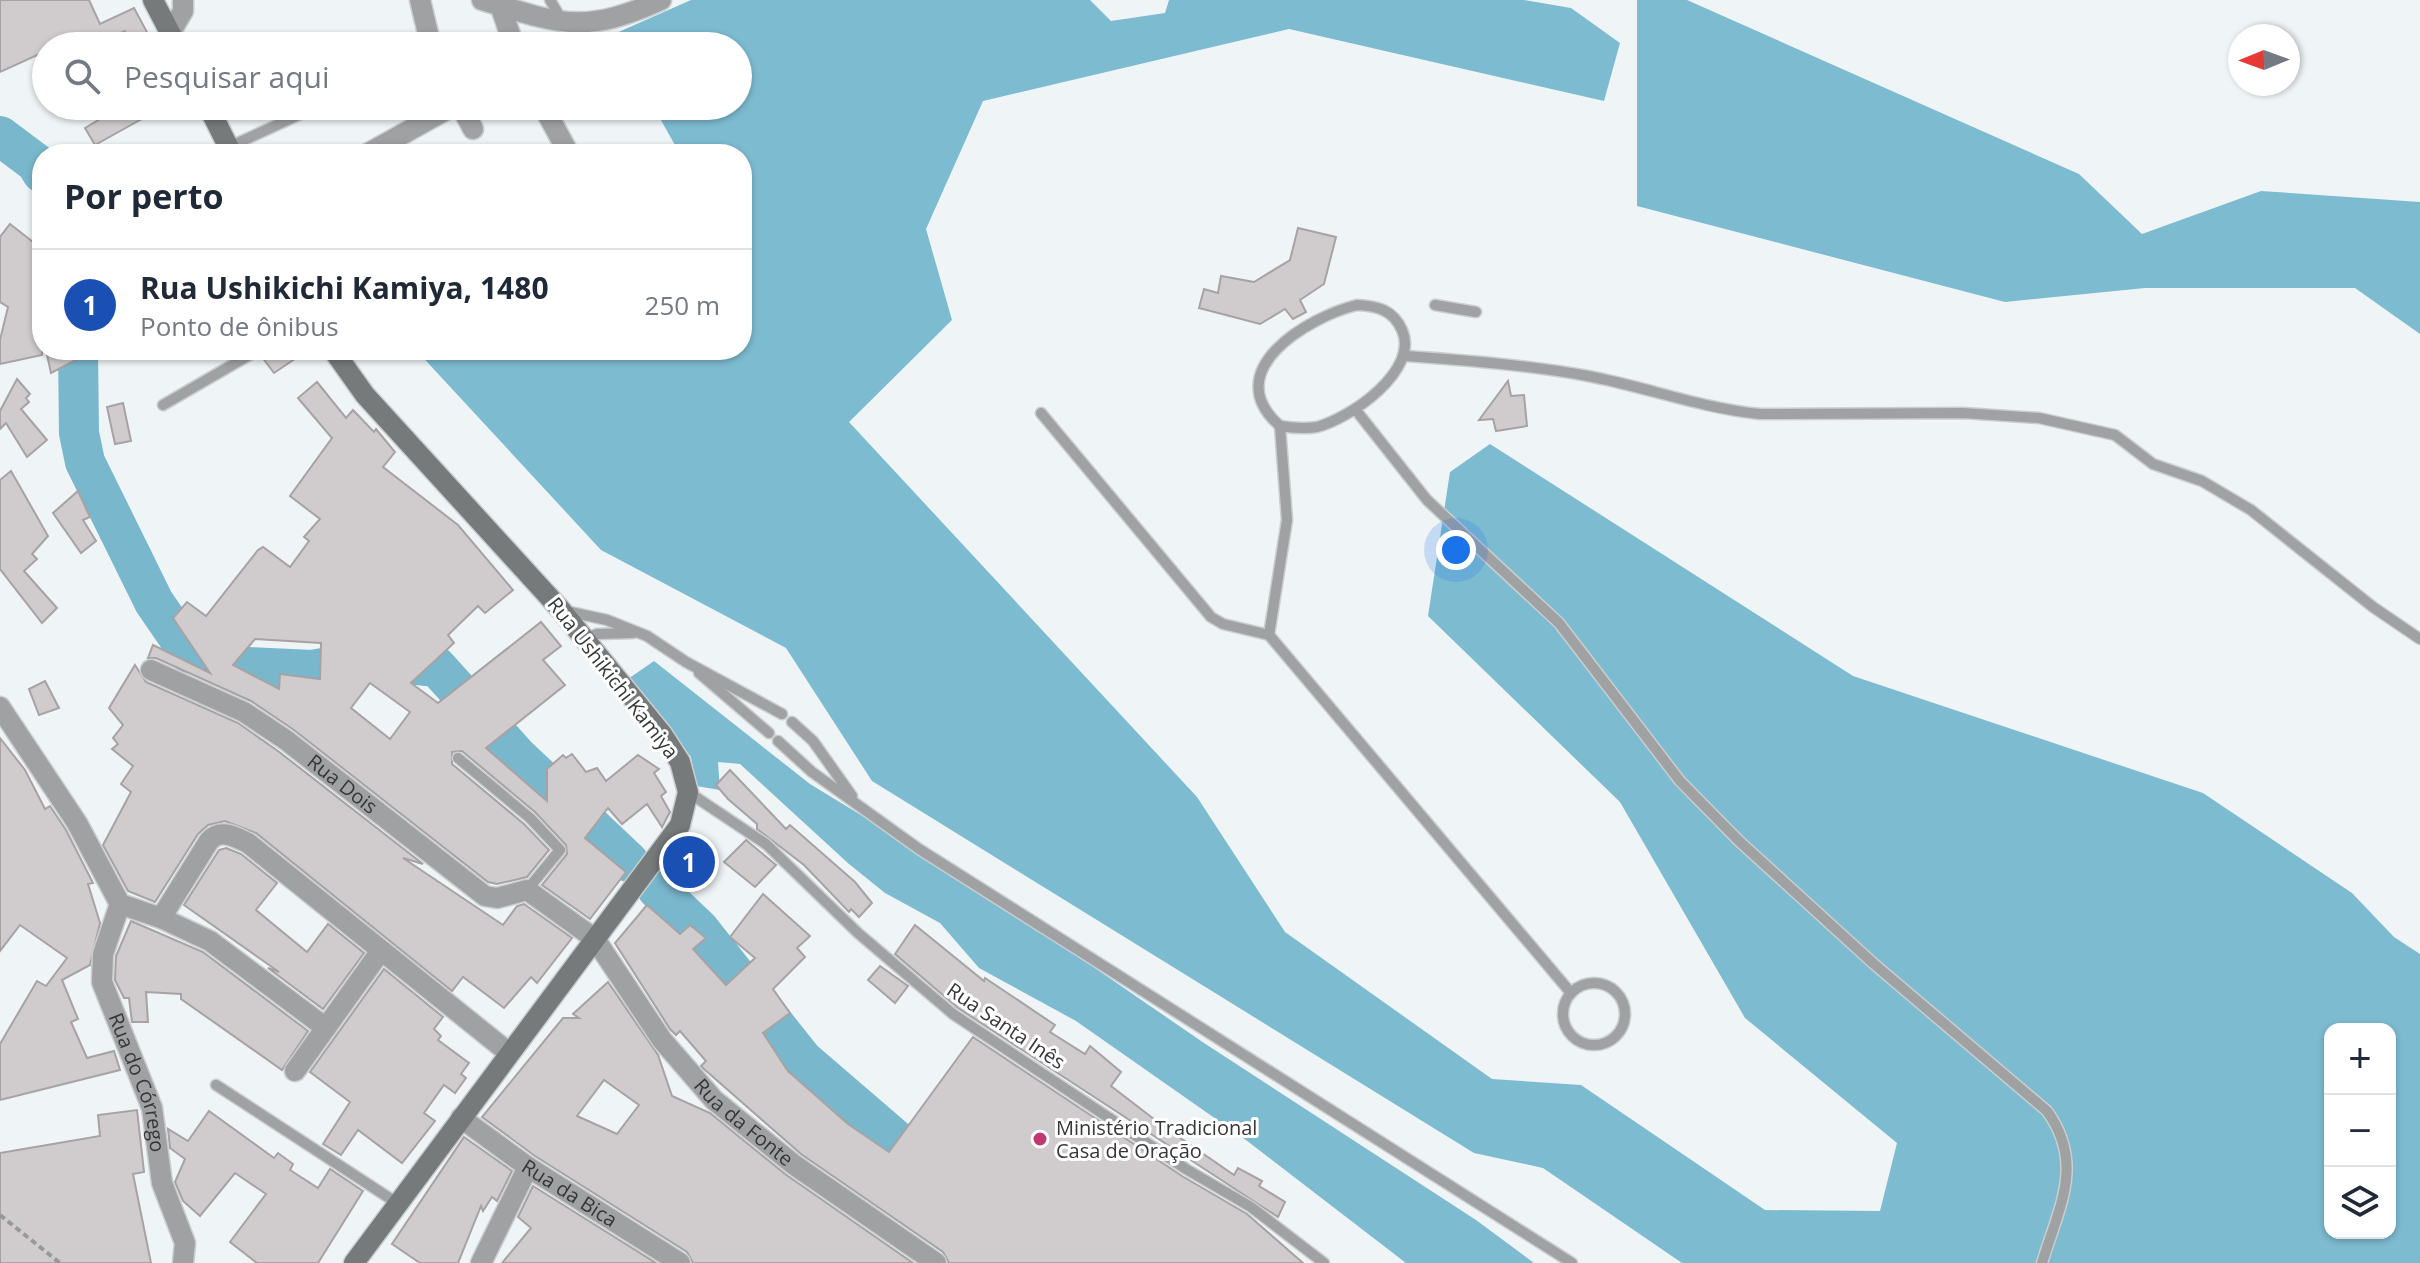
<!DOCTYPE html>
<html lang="pt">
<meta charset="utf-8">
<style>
body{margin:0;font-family:"Open Sans",sans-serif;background:#f2f2f3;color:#1f2937}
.controls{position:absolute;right:24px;bottom:24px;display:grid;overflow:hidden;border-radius:16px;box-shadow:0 2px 6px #0004}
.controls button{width:72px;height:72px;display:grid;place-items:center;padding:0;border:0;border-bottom:2px solid #e0e1e3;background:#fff;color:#1f2937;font:40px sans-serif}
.compass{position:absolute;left:2228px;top:24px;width:72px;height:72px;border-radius:50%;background:#fff;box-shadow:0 2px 6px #0004;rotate:269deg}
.you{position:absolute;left:1456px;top:550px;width:28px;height:28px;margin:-20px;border:6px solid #fff;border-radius:50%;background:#1a73e8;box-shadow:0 0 0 12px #1a73e833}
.badge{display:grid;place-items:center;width:52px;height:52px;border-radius:50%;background:#0b8043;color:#fff;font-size:26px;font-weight:700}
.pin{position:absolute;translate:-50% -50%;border:4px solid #fff;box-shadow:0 2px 8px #0006}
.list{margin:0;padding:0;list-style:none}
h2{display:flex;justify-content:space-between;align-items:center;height:104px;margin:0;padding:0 32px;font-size:34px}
h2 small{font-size:26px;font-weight:400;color:#747a83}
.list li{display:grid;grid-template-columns:52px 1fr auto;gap:24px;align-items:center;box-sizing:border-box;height:112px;padding:0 32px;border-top:2px solid #e0e1e3}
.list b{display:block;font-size:30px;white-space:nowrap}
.list p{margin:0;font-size:26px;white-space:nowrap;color:#747a83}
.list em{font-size:26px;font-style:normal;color:#747a83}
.icon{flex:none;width:44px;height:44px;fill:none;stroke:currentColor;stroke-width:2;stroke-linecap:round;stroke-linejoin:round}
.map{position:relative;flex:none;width:2420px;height:1263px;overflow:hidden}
.search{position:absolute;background:#fff;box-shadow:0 2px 6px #0004;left:32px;top:32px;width:720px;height:88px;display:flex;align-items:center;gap:20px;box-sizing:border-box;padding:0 28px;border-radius:44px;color:#747a83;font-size:30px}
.panel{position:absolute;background:#fff;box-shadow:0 2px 6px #0004;left:32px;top:144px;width:720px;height:216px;border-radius:32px}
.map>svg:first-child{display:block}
</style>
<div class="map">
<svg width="2420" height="1263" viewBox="0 0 2420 1263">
<rect width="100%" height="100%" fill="#eff4f6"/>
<!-- forest -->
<g fill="#7dbbd1" fill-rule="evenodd">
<path d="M691,0H1090L1111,21L1165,13L1169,0H1524L1571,8L1620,43L1604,101L1289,29L983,101L926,229L952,320L849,422L1197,797L1285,932L1492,1079L1581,1085L1765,1210L1880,1211L1897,1143L1745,1018L1620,802L1428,616L1450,472L1490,444L1853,676L2203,793L2352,893L2394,937L2420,954V1263H1682L1543,1168L1474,1153L872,781L786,648L601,550L416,350H742V154H680L653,106H738V46H620L614,34ZM2330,1029H2390V1233H2330Z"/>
<polygon points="1637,0 1687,0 2079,174 2142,234 2261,191 2420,202 2420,334 2355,288 2145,288 2005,302 1637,206"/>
<polygon points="654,661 810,784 961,876 1204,1043 1476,1220 1534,1263 1406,1263 1246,1140 1076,1021 979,968 940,923 885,893 849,864 740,764 718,762 720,790 696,786 691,757 628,679"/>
</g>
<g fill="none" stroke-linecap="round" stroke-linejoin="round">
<!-- river -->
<g stroke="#79b7cd" stroke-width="40">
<polyline points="0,136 36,163 42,173"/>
<polyline points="78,350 79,433 85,462 154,602 189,653 248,667 312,670 368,660 437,667 517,756 629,862"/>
<polyline points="657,889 699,929 803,1060 939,1177"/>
</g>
</g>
<!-- building -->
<g fill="#d0cbcc" stroke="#a7a2a3" stroke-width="2" fill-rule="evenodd">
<polygon points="0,0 89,0 100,24 134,8 148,34 131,43 125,31 89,46 46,46 46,51 0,72"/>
<polygon points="122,106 165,106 95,145 85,128"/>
<polygon points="10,224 42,249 42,355 0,364 0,340 8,307 0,302 0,237"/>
<polygon points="1298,228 1336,237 1324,284 1300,300 1306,312 1293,319 1285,309 1260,324 1199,308 1204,289 1218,293 1221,276 1254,282 1290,260"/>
<polygon points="46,350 95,350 51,373"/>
<polygon points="272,350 308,350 274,373 262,357"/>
<polygon points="17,379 30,394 26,398 29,402 21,409 47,440 27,457 6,423 0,429 0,411"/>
<polygon points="1508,381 1511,396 1524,395 1527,426 1496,431 1493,419 1479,420"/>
<path d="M317,382L346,418L353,410L374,432L376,429L395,452L383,467L458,525L513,590L485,613L478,606L448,635L454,643L411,683L438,703L541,622L561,646L543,660L565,685L486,748L547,801V769L563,755L566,758L572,754L586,772L597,768L606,781L638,755L659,769L654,773L666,792L661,796L670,812L662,827L647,804L622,824L608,808L585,838L626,872L590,919L542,885L567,854L566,845L535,812L462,751L452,752V764L524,824L549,850L527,877L497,884L488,882L294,730L251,701L156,658H148L153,645L210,673L173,618L187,602L206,616L258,550L263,547L290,567L309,541L304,537L320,519L290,496L332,438L298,398ZM255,639L321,643L320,679L280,674L279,689L233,665ZM370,683L410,712L390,739L351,708Z"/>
<polygon points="123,403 131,441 115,444 107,407"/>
<polygon points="11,471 48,536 32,554 37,559 24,571 57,608 42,623 0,569 0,480"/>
<polygon points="78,491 90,517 83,520 96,541 81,553 53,513"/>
<polygon points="135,665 146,682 238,723 278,751 423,864 403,858 503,925 517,906 524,904 572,938 537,983 531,977 504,1008 463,977 452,991 256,833 225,821 208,825 198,834 155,902 128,891 103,845 131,792 121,784 133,766 112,749 118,744 113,738 123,725 109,708"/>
<polygon points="45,681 59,708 39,715 29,689"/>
<polygon points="0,738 25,770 45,809 50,806 66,830 93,883 88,884 100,923 90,965 62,980 78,1019 71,1022 87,1058 114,1051 120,1070 0,1100 0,1044 37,981 46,986 67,958 20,925 0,951"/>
<polygon points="730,770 786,829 790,825 855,882 872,903 859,917 851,909 849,912 804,865 757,829 757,824 728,799 716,785"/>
<polygon points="746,840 776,865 755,887 724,862"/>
<polygon points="226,848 241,854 277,883 256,910 307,952 328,924 364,953 323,1009 268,968 279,972 184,905 219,850"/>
<polygon points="763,894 810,936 797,948 805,957 773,989 790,1013 763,1033 788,1071 848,1124 889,1152 973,1037 1182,1176 1247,1214 1303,1263 949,1263 943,1252 801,1154 704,1069 701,1066 706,1061 680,1031 676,1035 670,1029 615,943 647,905 680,934 690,925 706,938 693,949 726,985 755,958 730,937"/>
<polygon points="131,921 203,952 308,1031 282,1070 181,999 181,994 146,992 148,1022 132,1022 129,998 124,998 115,980 116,956"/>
<polygon points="915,925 984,981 985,978 1055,1025 1050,1032 1085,1054 1090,1046 1121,1072 1111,1086 1163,1126 1234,1175 1238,1168 1262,1181 1259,1186 1285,1202 1278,1217 958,1008 895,954"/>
<polygon points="880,966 908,986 895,1003 868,980"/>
<polygon points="384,969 443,1017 434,1029 441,1036 438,1040 469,1063 461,1074 466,1078 455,1093 444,1085 424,1113 435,1121 402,1163 358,1130 341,1155 323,1144 350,1102 310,1072"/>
<path d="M608,982L658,1055L672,1096L710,1113L785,1174L913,1263H693L687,1252L535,1156L482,1117L563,1018H579L573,1014ZM604,1080L639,1105L617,1134L577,1116Z"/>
<polygon points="137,1110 144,1172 133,1174 151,1263 0,1263 0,1153 100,1136 98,1115"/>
<polygon points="209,1111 274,1158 278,1153 293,1164 290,1170 318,1188 330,1169 363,1191 318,1263 257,1263 230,1242 266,1194 235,1173 200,1216 183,1201 175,1182 185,1159 170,1148 168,1129 188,1141"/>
<polygon points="464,1137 512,1171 497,1201 492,1197 483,1211 481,1206 458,1263 420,1263 392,1244"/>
<polygon points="533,1186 656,1263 502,1263 531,1228 518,1217"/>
</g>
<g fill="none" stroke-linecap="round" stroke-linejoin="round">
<defs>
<g id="service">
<polyline points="550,0 562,20"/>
<polyline points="56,108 60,106"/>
<polyline points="229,147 318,106"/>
<path d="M1357,305C1378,306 1393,310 1402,330C1420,370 1351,418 1317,427C1305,429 1292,428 1280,426C1217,371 1308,317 1357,305Z"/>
<polyline points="1435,305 1476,312"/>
<path d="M1406,356C1466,360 1528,365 1588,376C1646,387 1701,408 1760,414L1963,413L2039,418L2115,435L2153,464L2202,481L2251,510L2373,607L2420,639"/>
<polyline points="163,405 258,350"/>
<path d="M1355,409L1427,500L1559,623L1680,781L1739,841L1874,964L2047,1111C2085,1164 2059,1207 2042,1263"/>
<polyline points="1041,413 1211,617 1223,624 1269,635 1571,993"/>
<polyline points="566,611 607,620 647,636 686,662 782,714"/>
<polyline points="1269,635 1287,520 1280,426"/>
<polyline points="584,639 597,634 633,633"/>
<polyline points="699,673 769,733"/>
<polyline points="792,722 813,741 852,796"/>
<polyline points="778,741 812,772 919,849 1572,1263"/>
<polyline points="458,758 530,818 560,850 527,890"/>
<polyline points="688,792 766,844 858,933 953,1014 1186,1169 1251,1207 1324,1263"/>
<circle cx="1594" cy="1014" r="31"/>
<polyline points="216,1085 397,1203"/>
</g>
<g id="minor">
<polyline points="420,0 431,46"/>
<path d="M482,0C560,24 584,35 661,0"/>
<polyline points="500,5 514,46"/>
<polyline points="170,33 183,11 183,0"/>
<polyline points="461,106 473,129"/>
<polyline points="543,106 569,154"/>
<polyline points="367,154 453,106"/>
<path id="s1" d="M151,670L244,712L286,740L485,896L497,898L527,890L595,939L662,1040L714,1100L793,1164L936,1263"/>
<path d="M0,707L77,823L120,904L161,918L209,841C221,828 235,837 248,843L509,1053"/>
<path id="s2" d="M120,904L103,954L102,982L152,1108L162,1183L185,1243L183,1263"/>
<polyline points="161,918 210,941 326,1028"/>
<polyline points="295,1071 380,952"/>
<path id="s3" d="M461,1118L528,1167L680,1263"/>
<polyline points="481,1263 528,1167"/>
</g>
<g id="secondary">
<polyline points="153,0 177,46"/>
<polyline points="208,106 232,154"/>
<polyline points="333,350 365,395 561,610 662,734 680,762 688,792 680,825 354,1263"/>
</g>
</defs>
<!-- service casing -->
<use href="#service" stroke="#caced0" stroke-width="13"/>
<!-- minor casing -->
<use href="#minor" stroke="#caced0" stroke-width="23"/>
<!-- secondary casing -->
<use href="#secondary" stroke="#caced0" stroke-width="23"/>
<!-- path -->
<polyline stroke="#95999a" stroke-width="4" stroke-dasharray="6 4" stroke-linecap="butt" points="0,1215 60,1263"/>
<!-- service -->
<use href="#service" stroke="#9fa1a2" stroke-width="10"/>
<!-- minor -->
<use href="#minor" stroke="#9fa1a2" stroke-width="20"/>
<!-- secondary -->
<use href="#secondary" stroke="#777a7b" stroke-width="20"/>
</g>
<!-- markers -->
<circle fill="#c13771" stroke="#fff" stroke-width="3" cx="1040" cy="1139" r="8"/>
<g text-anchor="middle" stroke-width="6" stroke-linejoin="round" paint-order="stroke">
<!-- street labels -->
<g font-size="20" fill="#363838" stroke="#fff">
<text transform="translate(613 678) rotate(52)" y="7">Rua Ushikichi Kamiya</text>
<text dy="7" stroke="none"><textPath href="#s1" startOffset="224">Rua Dois</textPath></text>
<text transform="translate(1006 1026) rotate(34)" y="7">Rua Santa Inês</text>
<text dy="7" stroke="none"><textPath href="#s2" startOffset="188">Rua do Córrego</textPath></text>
<text dy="7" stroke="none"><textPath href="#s1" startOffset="770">Rua da Fonte</textPath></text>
<text dy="7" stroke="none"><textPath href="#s3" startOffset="132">Rua da Bica</textPath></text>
</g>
<!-- poi labels -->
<g font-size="20" fill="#363838" stroke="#fff" text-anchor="start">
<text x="1056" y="1135">Ministério Tradicional<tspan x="1056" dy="23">Casa de Oração</tspan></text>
</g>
</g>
</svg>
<div class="controls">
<button>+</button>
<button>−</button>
<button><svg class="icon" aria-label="layers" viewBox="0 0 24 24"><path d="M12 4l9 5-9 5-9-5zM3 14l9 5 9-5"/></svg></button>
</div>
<svg class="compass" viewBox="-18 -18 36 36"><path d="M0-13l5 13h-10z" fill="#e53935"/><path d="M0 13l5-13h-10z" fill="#747a83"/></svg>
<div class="you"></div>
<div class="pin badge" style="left:689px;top:862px;background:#1a4fb4">1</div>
<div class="search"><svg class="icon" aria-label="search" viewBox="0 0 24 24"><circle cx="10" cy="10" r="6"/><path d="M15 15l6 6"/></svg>Pesquisar aqui</div>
<section class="panel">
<h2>Por perto<small></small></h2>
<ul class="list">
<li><span class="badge" style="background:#1a4fb4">1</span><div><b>Rua Ushikichi Kamiya, 1480</b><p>Ponto de ônibus</p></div><em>250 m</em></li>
</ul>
</section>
</div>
